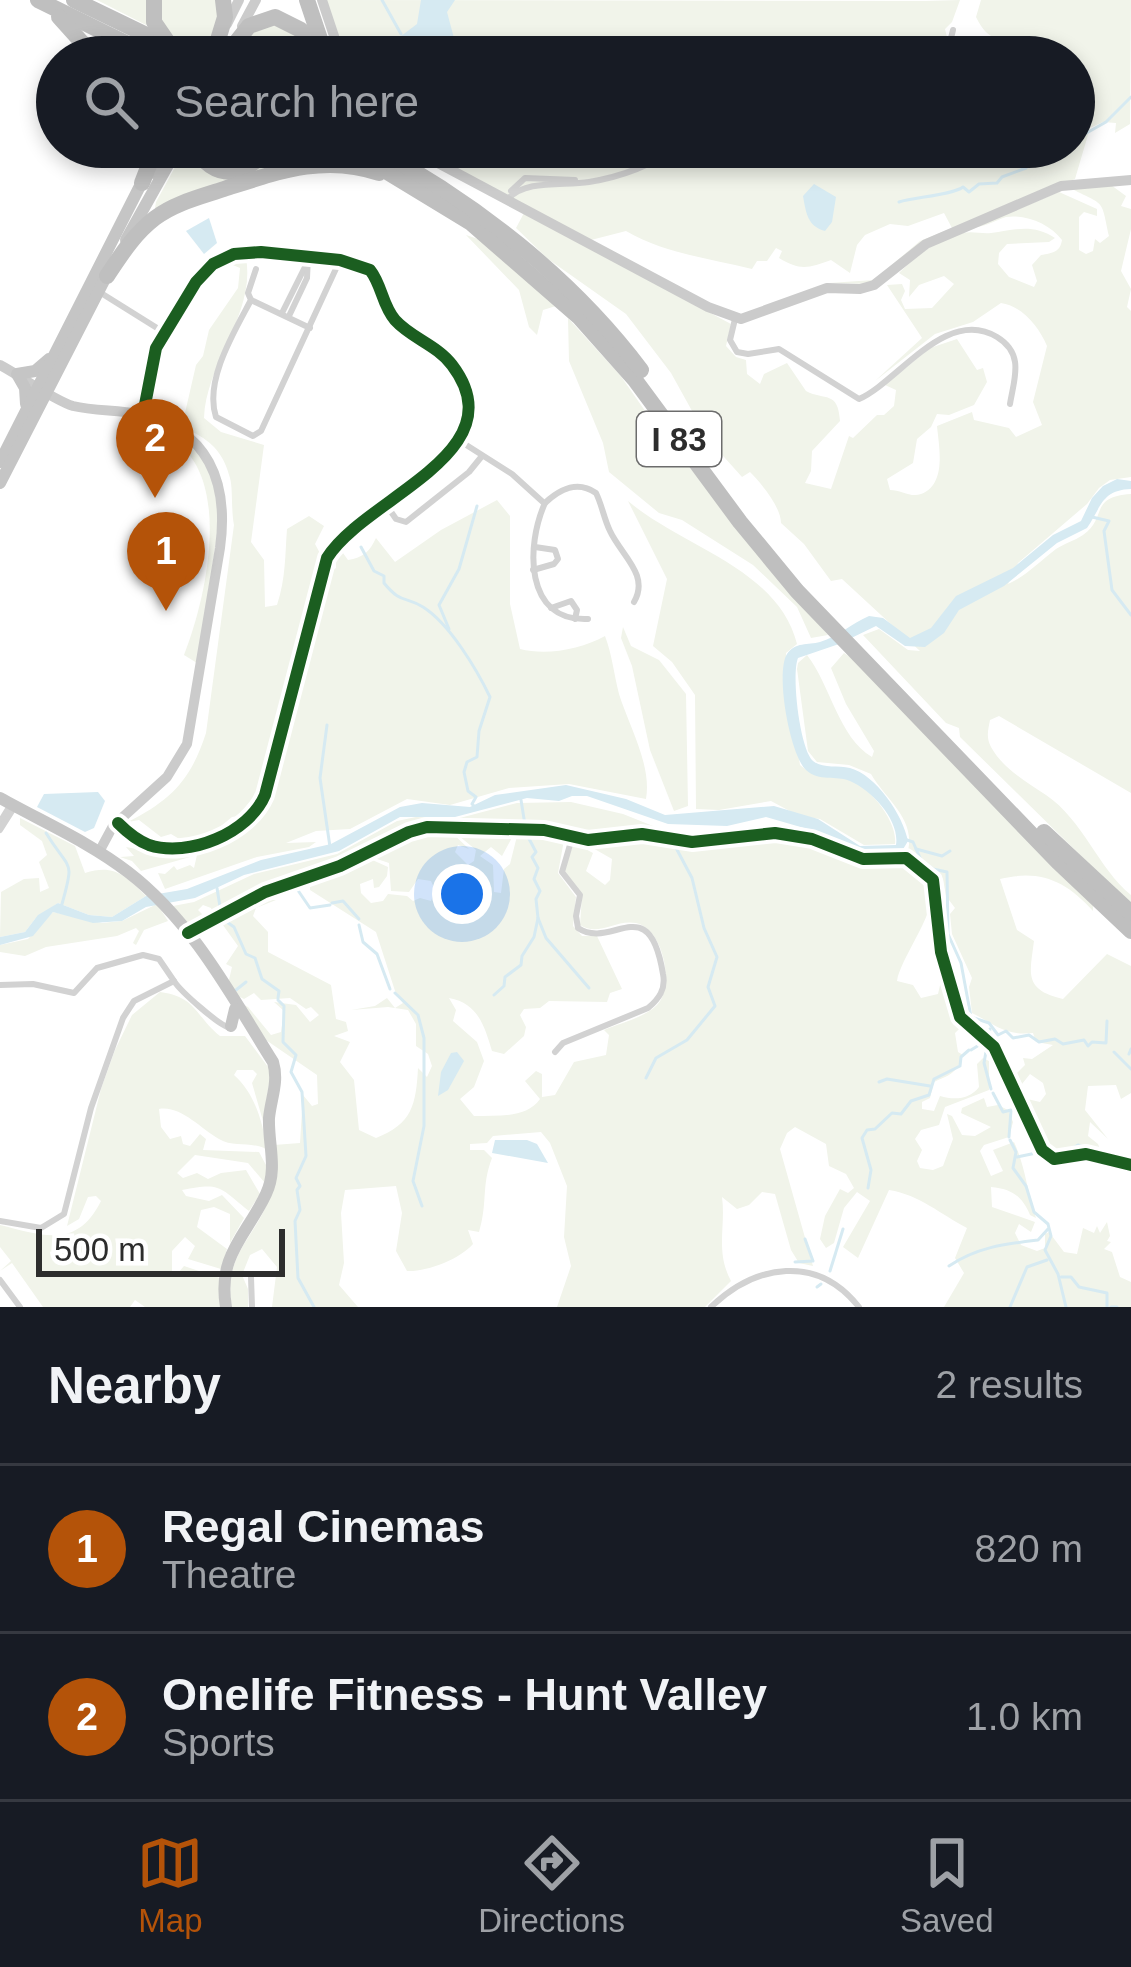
<!DOCTYPE html>
<style>
body{margin:0;font-family:Arial,sans-serif;background:#242831;color:#f1f3f6}
.scale{position:absolute;left:36px;bottom:30px;width:249px;box-sizing:border-box;padding-left:12px;border:6px solid #2d2d2d;border-top:0;font-size:33px;line-height:42px;white-space:nowrap;color:#2d2d2d;-webkit-text-stroke:9px #fff;paint-order:stroke}
.you{position:absolute;left:462px;top:894px;width:42px;height:42px;margin:-30px;border:9px solid #fff;border-radius:50%;background:#1a73e8;box-shadow:0 0 0 18px #1a73e833}
.badge{display:grid;place-items:center;width:78px;height:78px;border-radius:50%;background:#b45309;color:#fff;font-size:39px;font-weight:700}
.pin{position:absolute;translate:-50% -99px;filter:drop-shadow(0 3px 6px #0008)}
.pin::after{content:'';position:absolute;top:63px;width:42px;height:36px;background:inherit;clip-path:polygon(0 0,100% 0,50% 100%)}
.list{margin:0;padding:0;list-style:none}
h2{display:flex;justify-content:space-between;align-items:center;height:156px;margin:0;padding:0 48px;font-size:51px}
h2 small{font-size:39px;font-weight:400;color:#9ea1a6}
.list li{display:grid;grid-template-columns:78px 1fr auto;gap:36px;align-items:center;box-sizing:border-box;height:168px;padding:0 48px;border-top:3px solid #363941}
.list b{display:block;font-size:45px;white-space:nowrap}
.list p{margin:0;font-size:39px;white-space:nowrap;color:#9ea1a6}
.list em{font-size:39px;font-style:normal;color:#9ea1a6}
.icon{flex:none;width:66px;height:66px;fill:none;stroke:currentColor;stroke-width:2;stroke-linecap:round;stroke-linejoin:round}
.map{position:relative;flex:none;width:1131px;height:1307px;overflow:hidden}
.search{position:absolute;background:#171b24;box-shadow:0 6px 18px #0003;left:36px;right:36px;top:36px;height:132px;display:flex;align-items:center;gap:30px;box-sizing:border-box;padding:0 42px;border-radius:66px;color:#9ea1a6;font-size:45px}
.sheet{height:492px;background:#171b24}
nav{display:flex;justify-content:space-around;align-items:center;box-sizing:border-box;height:168px;border-top:3px solid #363941;background:#171b24;font-size:33px;color:#9ea1a6}
nav a{display:grid;justify-items:center;gap:6px}
nav .on{color:#b45309}
.map>svg:first-child{display:block}
</style>
<div class="map">
<svg width="1131" height="1307" viewBox="0 0 1131 1307">
<rect width="100%" height="100%" fill="#fff"/>
<!-- green -->
<g fill="#f1f4ea">
<polygon points="97,0 148,0 150,27"/>
<path d="M158,0H219C219,19 220,42 200,52L168,35L156,14Z"/>
<polygon points="324,0 925,1 960,0 952,22 945,29 948,41 931,57 343,57"/>
<path d="M981,0H1131L1130,124L1115,133L1116,123L1103,122L1090,128L1075,179L962,225L871,284L829,283L874,280L920,241L952,228L944,213L908,226L890,224L865,235L857,245L850,273L831,260C809,268 800,271 779,258L782,251L776,248L767,261H757L752,269C708,258 666,254 626,231L591,240L414,147H1074V57H1027L1029,44C1003,34 992,49 976,17Z"/>
<polygon points="287,23 307,57 235,57 251,29"/>
<polygon points="186,147 203,170 217,177 270,147 331,147 350,157 350,162 160,210 155,208 156,202"/>
<polygon points="200,147 262,147 258,156 227,169"/>
<path d="M1111,185L1126,196L1121,206L1131,209V229L1121,271L1131,289L1127,307L1131,311V477L1110,480L1099,488L1087,504L1018,563L1008,584C1025,577 1040,561 1056,549C1065,543 1074,541 1083,535C1108,518 1088,497 1131,494V793L999,716L990,720C988,730 986,738 991,747C1003,769 1027,782 1046,795C1083,820 1098,868 1131,895V905L960,737L959,728L946,723L863,635L879,629L908,650L920,651L842,579L831,581L804,544L781,523C781,507 761,483 750,472L742,477L707,438L671,373L626,314L548,259L516,228L524,213L731,324L726,346L736,357L746,360L747,374L760,384L764,374L787,363L806,391C825,401 838,390 840,421L812,451L811,471L805,483L831,489L849,436L853,438L877,415H884L894,406L896,390L885,385L930,348L957,339L977,370L983,368L987,382L974,405L949,415L937,414L931,427L917,439L913,463L887,479L890,490C901,490 911,498 921,494C947,484 939,447 937,426L972,412L974,420L1009,428L1016,437L1042,425L1033,402L1047,346C1039,327 1022,306 1001,303L973,322L935,334L875,381L922,338L887,285L902,284L905,291L901,300L905,309L932,308L954,284L944,276L919,285L909,297L910,280L899,273C917,255 937,239 963,233C972,231 982,234 991,233C1015,230 1032,223 1055,238L1049,242L1007,244L999,253L998,264L1009,277L1034,287L1037,281L1032,265L1041,255C1053,253 1060,252 1062,240C1050,224 1026,214 1006,217C996,220 987,226 976,227L1059,192L1097,209V216L1084,212L1079,217V250L1086,254L1093,251L1095,239L1100,243L1109,236C1101,199 1106,206 1072,189Z"/>
<polygon points="466,235 478,239 556,306 543,310 537,335 529,327 519,290"/>
<path d="M246,258C256,313 206,363 204,418L221,432L264,445L251,542L264,560L265,607L277,605C286,578 285,554 287,529L309,516L324,526L315,544L322,557L286,701L267,756L261,792L245,815L232,817L210,835L181,840L171,834L161,837L139,820L128,822C171,800 191,780 206,733L234,525C231,510 233,489 230,478C219,433 188,435 155,410L179,417L185,413L196,365L203,356L209,330L238,288L240,268L228,263Z"/>
<polygon points="568,318 620,375 657,428 828,635 811,638 797,607 753,565 682,520 659,513 609,472 603,443 569,361"/>
<path d="M149,422L178,436L208,462L222,503L197,663L184,655C205,602 231,490 181,446C172,437 159,435 147,431Z"/>
<path d="M497,500L510,516V604L520,649C547,656 581,649 605,636C612,654 614,675 619,694C629,726 652,765 646,799L569,784L509,788L450,805L407,799L350,829L316,831L286,843L316,842L309,847L257,857L165,889L158,873L165,874L174,866L177,870L190,865L194,868L197,855L141,871L132,861L120,857L134,856L126,847L169,855L230,837L259,817L268,802L299,695L322,591L329,572L336,568V554L343,553L348,560C363,558 370,551 376,538L395,562L441,530Z"/>
<path d="M628,501C682,547 778,568 797,644L786,653V676L800,765C815,778 828,774 846,778C868,784 898,821 895,844L864,845L820,819L799,816L771,801L719,810L696,809L695,695L672,662L653,646L667,579Z"/>
<polygon points="623,627 631,646 659,660 686,694 688,806 674,811 650,750 632,666 621,638"/>
<path d="M844,653L860,664L1093,905V911C1066,881 1040,869 1000,879L1017,930L1034,941C1030,973 1023,990 1063,999L1107,954L1131,966V1093L1121,1099L1116,1085L1088,1086L1085,1110L1108,1139L1090,1122L1088,1136L1098,1144L1102,1154L1084,1150L1055,1155C1037,1144 1016,1092 1009,1071L1023,1098L1040,1102L1046,1094L1043,1083L1030,1074L1022,1084L1017,1073L1025,1065L1023,1058L1032,1059L1053,1045L1036,1042L1033,1033C1005,1036 996,1025 972,1013L969,987L972,978L952,934L950,914L955,908L946,896L943,879L907,854C918,820 885,799 871,774L849,765L817,762L808,751L797,669L798,663L807,655C830,684 839,738 872,757L874,751L846,704L831,668Z"/>
<polygon points="571,802 623,814 658,828 652,832 625,829 581,836 515,825 412,827 351,857 273,886 214,916 211,908 203,905 198,910 206,918 202,924 188,925 173,906 194,902 254,874 337,854 397,821 416,817 456,819 517,803"/>
<path d="M20,818L75,846L85,873C113,864 124,874 146,896L112,917L89,915L58,903L35,919L25,932L0,937L1,892L24,879L39,878L40,892L49,888L39,862L47,855L42,841L20,825Z"/>
<path d="M440,828L448,829L469,849L458,845L455,852L468,865L474,861L476,850L453,831L515,832L502,856L491,847L480,856L493,865L494,892L501,893L504,869L510,864L518,832L564,840L558,873L576,897L573,926L582,936H597L622,989L610,993L607,1002L549,1001L540,1008L524,1009L520,1015L526,1027L524,1036L504,1054L492,1051C484,1024 477,1003 449,998L456,1010L453,1021L477,1042L484,1061L474,1087L460,1099L474,1116C497,1115 526,1119 540,1099L525,1081L536,1071L542,1074V1097L555,1095L574,1062L606,1055L609,1035L604,1030C620,1023 644,1018 657,1005C675,987 664,929 636,923C615,919 599,937 580,925L582,895L563,871L574,843L593,853L586,871L605,885L610,880L612,859L584,843L649,836L719,845L756,838H799L867,864L905,859C912,865 923,872 928,879C946,902 901,955 897,981L913,985L921,998L938,994L941,981L945,979L942,965L961,1027L955,1033L958,1052L963,1055C957,1074 949,1075 934,1082L930,1098L922,1102V1109L934,1111L940,1096C954,1100 969,1100 979,1087L977,1064L983,1058L989,1061V1090L945,1107L939,1125L921,1130L915,1139L922,1150L917,1161L920,1168L933,1170L943,1166L953,1139L947,1114L952,1116L962,1135L975,1136L991,1127L961,1113L962,1108L984,1098L987,1107L998,1105L1008,1110L1013,1122L1009,1137L984,1145L980,1151L991,1176L1003,1171L993,1150L1014,1142C1026,1168 1027,1193 1036,1218L1030,1215C1022,1196 1012,1189 991,1187L992,1207L1035,1222L1031,1232L1019,1224L1015,1233L1021,1245L1037,1251L1045,1248V1234L1049,1232L1064,1252L1077,1254L1083,1228L1094,1233L1097,1226L1100,1233L1107,1222L1110,1236L1107,1241L1111,1242L1104,1249L1112,1252L1120,1277L1131,1282V1307H944L964,1273L955,1258L967,1228C940,1214 920,1195 889,1190L858,1258L843,1247L870,1201L857,1192L844,1208L834,1243L826,1248L820,1239L825,1216L840,1189L848,1193L854,1188L846,1174L829,1166L826,1144L795,1127L787,1133L780,1149L813,1266L799,1263L791,1250L775,1194L762,1192L749,1205L737,1209L722,1197C726,1227 715,1251 731,1281L705,1307H557L571,1266L564,1237L567,1186L550,1143L541,1132L493,1136L487,1143L470,1144V1150H484L492,1158C481,1187 488,1202 479,1232L468,1230L473,1244C460,1259 427,1272 407,1271L396,1251L402,1213L396,1186L345,1190L341,1213L344,1263L339,1285L358,1307H272L277,1267L262,1249L250,1255L242,1275L248,1289V1307H232C223,1257 251,1242 268,1202C275,1186 272,1162 274,1145L300,1143L303,1095L312,1106L318,1104L317,1075L263,1038L239,1002L248,1007L271,1035L281,1032L284,1011L274,1002L296,1005L310,1022L319,1015L311,1007L306,1009L290,998L261,1000L254,993L244,999L236,995L228,984L232,967L226,964L238,946L220,921L255,900H276L256,908L253,916L268,932V952L331,985L336,1019L346,1022L348,1031L334,1036L350,1042L340,1062L354,1080L359,1130L376,1138C412,1124 416,1105 418,1068L427,1077L432,1066L428,1054L416,1046V1024L408,1010L388,1007L351,1010L375,1006L387,998L395,1008L403,1003L396,994L376,932L310,890V884L368,858L388,867L387,876L379,887L374,888L373,879L360,884L361,893L371,903L383,901L388,894L407,896L413,901L420,898L431,901L435,890L431,881L418,879L409,892L391,891L389,863L365,855L415,832Z"/>
<polygon points="157,904 168,921 144,930 136,945 133,943 139,931 136,928 117,936 46,947 25,956 0,952 0,945 28,939 53,912 102,923 122,921"/>
<path d="M160,992C197,997 195,1016 220,1036H245L271,1071L263,1121L252,1083L257,1074L253,1070H237L234,1075C254,1092 264,1124 266,1149C250,1141 234,1148 219,1139C200,1128 180,1105 159,1109L161,1127L170,1139L181,1136L183,1144L190,1146L200,1134L206,1139L203,1150L259,1152L267,1167L265,1183L248,1163L195,1155L177,1173L183,1178L197,1173L208,1179L221,1173L246,1170L260,1194L249,1211C219,1187 221,1182 182,1190L186,1196L209,1201L222,1195L244,1218L230,1243V1214L214,1207L201,1210L197,1227L227,1249L221,1269L188,1259L195,1246L185,1237L172,1251V1271L178,1273L184,1266L220,1278V1307H145L135,1300L130,1307H43L12,1263L0,1271L11,1261L0,1247V1225C44,1236 77,1249 101,1201L96,1196L88,1197L79,1219L67,1226L101,1089L115,1050L132,1015Z"/>
</g>
<!-- water -->
<g fill="#d6eaf2">
<polygon points="421,0 455,0 447,12 459,57 396,57 388,46 417,24"/>
<path d="M814,184L836,197L832,222L825,231C807,226 806,212 803,196Z"/>
<polygon points="209,218 217,243 204,254 186,231"/>
<path d="M1117,479L1131,481V489C1101,490 1101,508 1087,528L1057,543L1004,586L959,610L944,633L925,647L905,646L876,626L839,644L798,658C791,675 800,750 813,761C823,769 838,765 850,768C876,775 903,815 908,841L902,851L863,855L811,830L766,817L727,826L668,824L587,796H572L559,801L527,798L455,817H400L339,851L244,875L195,898L146,907L122,921L93,923L53,912L33,936L0,945V937L25,932L38,915L58,903L89,915L112,917L146,896L187,889L261,860L331,844L400,807L422,803L470,807L495,795L566,785L626,799L665,815L774,806L818,819L860,846L896,845C900,821 873,791 850,781C836,775 819,782 806,770C790,755 775,673 787,654C795,642 808,645 820,642C839,636 852,623 869,616L883,618L910,638L931,628L956,596L1013,568L1053,535L1081,521L1092,498L1103,486Z"/>
<polygon points="98,792 105,801 94,828 85,832 37,807 44,794"/>
<polygon points="457,1052 464,1061 448,1090 438,1096 441,1072 451,1053"/>
<polygon points="527,1140 537,1144 548,1163 492,1153 495,1140"/>
</g>
<g fill="none" stroke-linecap="round" stroke-linejoin="round">
<!-- stream -->
<g stroke="#d6eaf2" stroke-width="3">
<polyline points="382,0 401,34"/>
<polyline points="1074,140 1106,122 1131,97"/>
<path d="M899,202C915,197 953,195 963,187L969,192L979,184L997,183L1002,177L1026,168L1042,150L1061,147"/>
<polyline points="1092,517 1109,521 1104,531 1112,590 1131,615"/>
<path d="M361,547L374,571L384,576V583C401,604 405,596 423,607C450,624 477,670 490,697L479,731L477,757L467,762L464,772L468,791L476,797L472,804L476,808"/>
<polyline points="449,629 439,605 459,569 477,506"/>
<polyline points="327,725 320,778 330,847"/>
<polyline points="521,800 525,825"/>
<path d="M46,833C70,872 75,858 62,904"/>
<polyline points="904,839 913,842 921,860 933,869 947,872 948,934 961,963 971,1017 989,1023 998,1035 1006,1031 1013,1038 1029,1035 1039,1042 1055,1039 1063,1044 1084,1040 1088,1046 1092,1042 1106,1043 1107,1021"/>
<polyline points="916,849 942,856 950,851"/>
<polyline points="295,886 310,908 330,905"/>
<polyline points="217,888 221,913"/>
<polyline points="332,903 343,901 359,919"/>
<polyline points="538,918 546,938 589,988"/>
<polyline points="224,920 234,927 246,954 255,958 262,979 279,991 278,998"/>
<polyline points="359,925 363,942 377,954 390,989"/>
<polyline points="236,990 246,982"/>
<polyline points="395,993 418,1015 424,1038 424,1126 413,1181 422,1206"/>
<polyline points="494,995 504,986 505,977 521,965 522,956 534,937 538,918 536,899 540,891 534,879 538,868 532,857 536,852 526,833"/>
<polyline points="278,1000 284,1006 283,1042 296,1055 291,1072 302,1092 306,1156 296,1178 300,1186 297,1190 300,1210 295,1221 298,1278 314,1307"/>
<polyline points="990,1029 984,1063 991,1089"/>
<polyline points="971,1050 984,1042"/>
<polyline points="1114,1052 1131,1069"/>
<polyline points="1001,1053 1007,1068"/>
<polyline points="1129,1054 1131,1049"/>
<polyline points="646,1078 656,1058 687,1040 715,1006 708,987 717,957 704,928 692,878 675,846"/>
<polyline points="879,1082 887,1079 930,1086"/>
<polyline points="993,1093 1003,1112 1011,1110 1009,1137"/>
<polyline points="1010,1140 1016,1152 1013,1168 1026,1186 1034,1212 1048,1224 1051,1236 1045,1250 1058,1274 1066,1307"/>
<polyline points="1045,1151 1065,1153 1078,1145 1102,1154"/>
<polyline points="1111,1154 1131,1158"/>
<polyline points="1017,1157 1041,1152"/>
<polyline points="868,1188 871,1170 862,1138 867,1130 875,1129 892,1113 901,1114 911,1101 929,1095 934,1079 960,1066 961,1057 969,1050"/>
<polyline points="795,1262 813,1261 805,1239"/>
<path d="M949,1266C977,1247 1005,1244 1038,1240L1048,1229"/>
<polyline points="830,1271 843,1229"/>
<polyline points="1061,1277 1071,1277 1079,1287 1107,1293 1107,1307"/>
<polyline points="817,1287 821,1284"/>
<polyline points="1010,1307 1027,1267 1047,1260"/>
<polyline points="1111,1307 1117,1307"/>
</g>
<!-- street -->
<g stroke="#d2d2d2" stroke-width="6">
<polyline points="742,57 763,52 788,57"/>
<polyline points="934,57 950,42 953,30"/>
<polyline points="511,191 525,178 575,180"/>
<path d="M508,199C525,179 564,186 589,182C619,177 651,166 676,147"/>
<path d="M256,269L248,293L251,300C234,332 204,381 216,417L253,436L261,431L340,260"/>
<polyline points="101,293 165,333"/>
<polyline points="251,300 310,328"/>
<polyline points="282,313 306,265"/>
<polyline points="289,316 307,278 308,256"/>
<path d="M735,319L730,340L737,352L748,354L779,349L859,399C898,382 946,306 997,337C1025,354 1014,379 1010,404"/>
<polyline points="460,441 512,474 544,503"/>
<polyline points="385,503 396,519 406,522 469,472 482,456"/>
<path d="M545,503C560,489 577,480 596,493C602,505 604,519 610,531C621,555 650,575 634,602"/>
<path d="M545,503C526,545 524,622 588,619"/>
<polyline points="533,570 554,564 558,559 555,550 535,547"/>
<polyline points="551,608 571,601 577,610 575,619"/>
<polyline points="0,822 11,804"/>
<path d="M118,823C127,832 136,840 149,845C189,858 249,833 265,795L327,558C365,497 519,453 452,365C437,345 411,338 395,320C382,305 382,285 370,270L340,260L261,252H241L218,261L196,282L156,348L143,414"/>
<polyline points="0,830 14,808"/>
<polyline points="191,932 265,892 340,866 409,832 427,827 544,830 588,840 642,834 692,842 775,833 812,839 863,859 906,858 933,880 941,952 960,1017 994,1047 1042,1150 1054,1159 1086,1154 1131,1165"/>
<path d="M174,981C181,992 219,1025 228,1027"/>
<polyline points="0,985 33,984 74,993 97,968 143,955 159,959 174,981 134,1001 123,1018 91,1108 64,1214 41,1228 0,1221"/>
<path d="M555,1052L563,1043L648,1008C659,999 666,989 663,974C649,888 612,951 578,928L576,916L580,895L562,872L572,838"/>
<polyline points="251,1277 252,1307"/>
<polyline points="0,1280 20,1307"/>
<path d="M711,1307C756,1264 817,1254 859,1307"/>
</g>
<!-- secondary -->
<g stroke="#cbcbcb" stroke-width="10">
<polyline points="322,0 341,57"/>
<polyline points="227,24 239,0"/>
<polyline points="242,26 256,0"/>
<polyline points="408,147 708,307 741,319 827,288 860,289 874,285 926,244 1061,186 1131,180"/>
<path d="M0,365C21,376 53,400 73,406C94,411 117,410 138,414C209,429 229,483 220,548L187,744L167,777L113,826L99,852"/>
</g>
<!-- primary -->
<g stroke="#c5c5c5" stroke-width="12">
<polyline points="154,173 167,147"/>
<polyline points="126,240 178,147"/>
<polyline points="26,404 25,388 17,374 35,371 49,359"/>
<polyline points="0,462 143,180"/>
<polyline points="0,483 110,269"/>
<path d="M0,798C43,822 89,842 128,872C192,921 231,995 273,1062C279,1082 271,1098 269,1118C268,1144 278,1169 266,1194C247,1235 217,1255 226,1307"/>
<polyline points="231,1026 235,1009"/>
</g>
<!-- highway -->
<g stroke="#bfbfbf" stroke-width="16">
<polyline points="38,0 154,57"/>
<polyline points="74,0 192,57"/>
<polyline points="154,0 154,22 167,41"/>
<polyline points="307,0 326,57"/>
<polyline points="59,17 95,57"/>
<polyline points="217,43 225,17 223,0"/>
<polyline points="230,50 249,26 275,17 301,30 309,57"/>
<path d="M195,147C211,180 249,180 265,147"/>
<polyline points="346,147 471,223 579,317 635,380 740,522 797,591 1058,862 1131,931"/>
<path d="M372,147C474,202 571,277 641,370"/>
<polyline points="142,183 156,147"/>
<path d="M107,276C121,255 134,234 155,218C175,203 200,197 224,189C277,172 324,154 379,173"/>
<polyline points="1044,832 1131,913"/>
</g>
<defs>
<g id="cycleway">
<path d="M118,823C127,832 136,840 149,845C189,858 249,833 265,795L327,558C365,497 519,453 452,365C437,345 411,338 395,320C382,305 382,285 370,270L340,260L261,252L234,254L213,264L196,282L156,348L143,415"/>
<polyline points="188,933 265,892 340,866 409,832 427,827 544,830 588,840 642,834 692,842 775,833 812,839 863,859 906,858 933,880 941,952 960,1017 994,1047 1042,1150 1054,1159 1086,1154 1131,1165"/>
</g>
</defs>
<!-- cycleway casing -->
<use href="#cycleway" stroke="#fff" stroke-width="20"/>
<!-- cycleway -->
<use href="#cycleway" stroke="#1b5e20" stroke-width="12"/>
</g>
<g text-anchor="middle" stroke-width="12" stroke-linejoin="round" paint-order="stroke">
<!-- shield labels -->
<rect fill="#fff" stroke="#6c6c6c" stroke-width="3" x="637" y="412" width="84" height="54" rx="9"/>
<g font-size="33" font-weight="bold" fill="#2d2d2d">
<text x="679" y="451">I 83</text>
</g>
</g>
</svg>
<div class="scale">500 m</div>
<div class="you"></div>
<div class="pin badge" style="left:166px;top:611px">1</div>
<div class="pin badge" style="left:155px;top:498px">2</div>
<div class="search"><svg class="icon" aria-label="search" viewBox="0 0 24 24"><circle cx="10" cy="10" r="6"/><path d="M15 15l6 6"/></svg>Search here</div>
</div>
<section class="sheet">
<h2>Nearby<small>2 results</small></h2>
<ul class="list">
<li><span class="badge">1</span><div><b>Regal Cinemas</b><p>Theatre</p></div><em>820 m</em></li>
<li><span class="badge">2</span><div><b>Onelife Fitness - Hunt Valley</b><p>Sports</p></div><em>1.0 km</em></li>
</ul>
</section>
<nav>
<a class="on"><svg class="icon" aria-label="map" viewBox="0 0 24 24"><path d="M3 6l6-2 6 2 6-2v14l-6 2-6-2-6 2zM9 4v14M15 6v14"/></svg>Map</a>
<a><svg class="icon" aria-label="directions" viewBox="0 0 24 24"><path d="M12 3l9 9-9 9-9-9zM9 14v-3h6M13 9l2 2-2 2"/></svg>Directions</a>
<a><svg class="icon" aria-label="saved" viewBox="0 0 24 24"><path d="M7 4h10v16l-5-4-5 4z"/></svg>Saved</a>
</nav>
